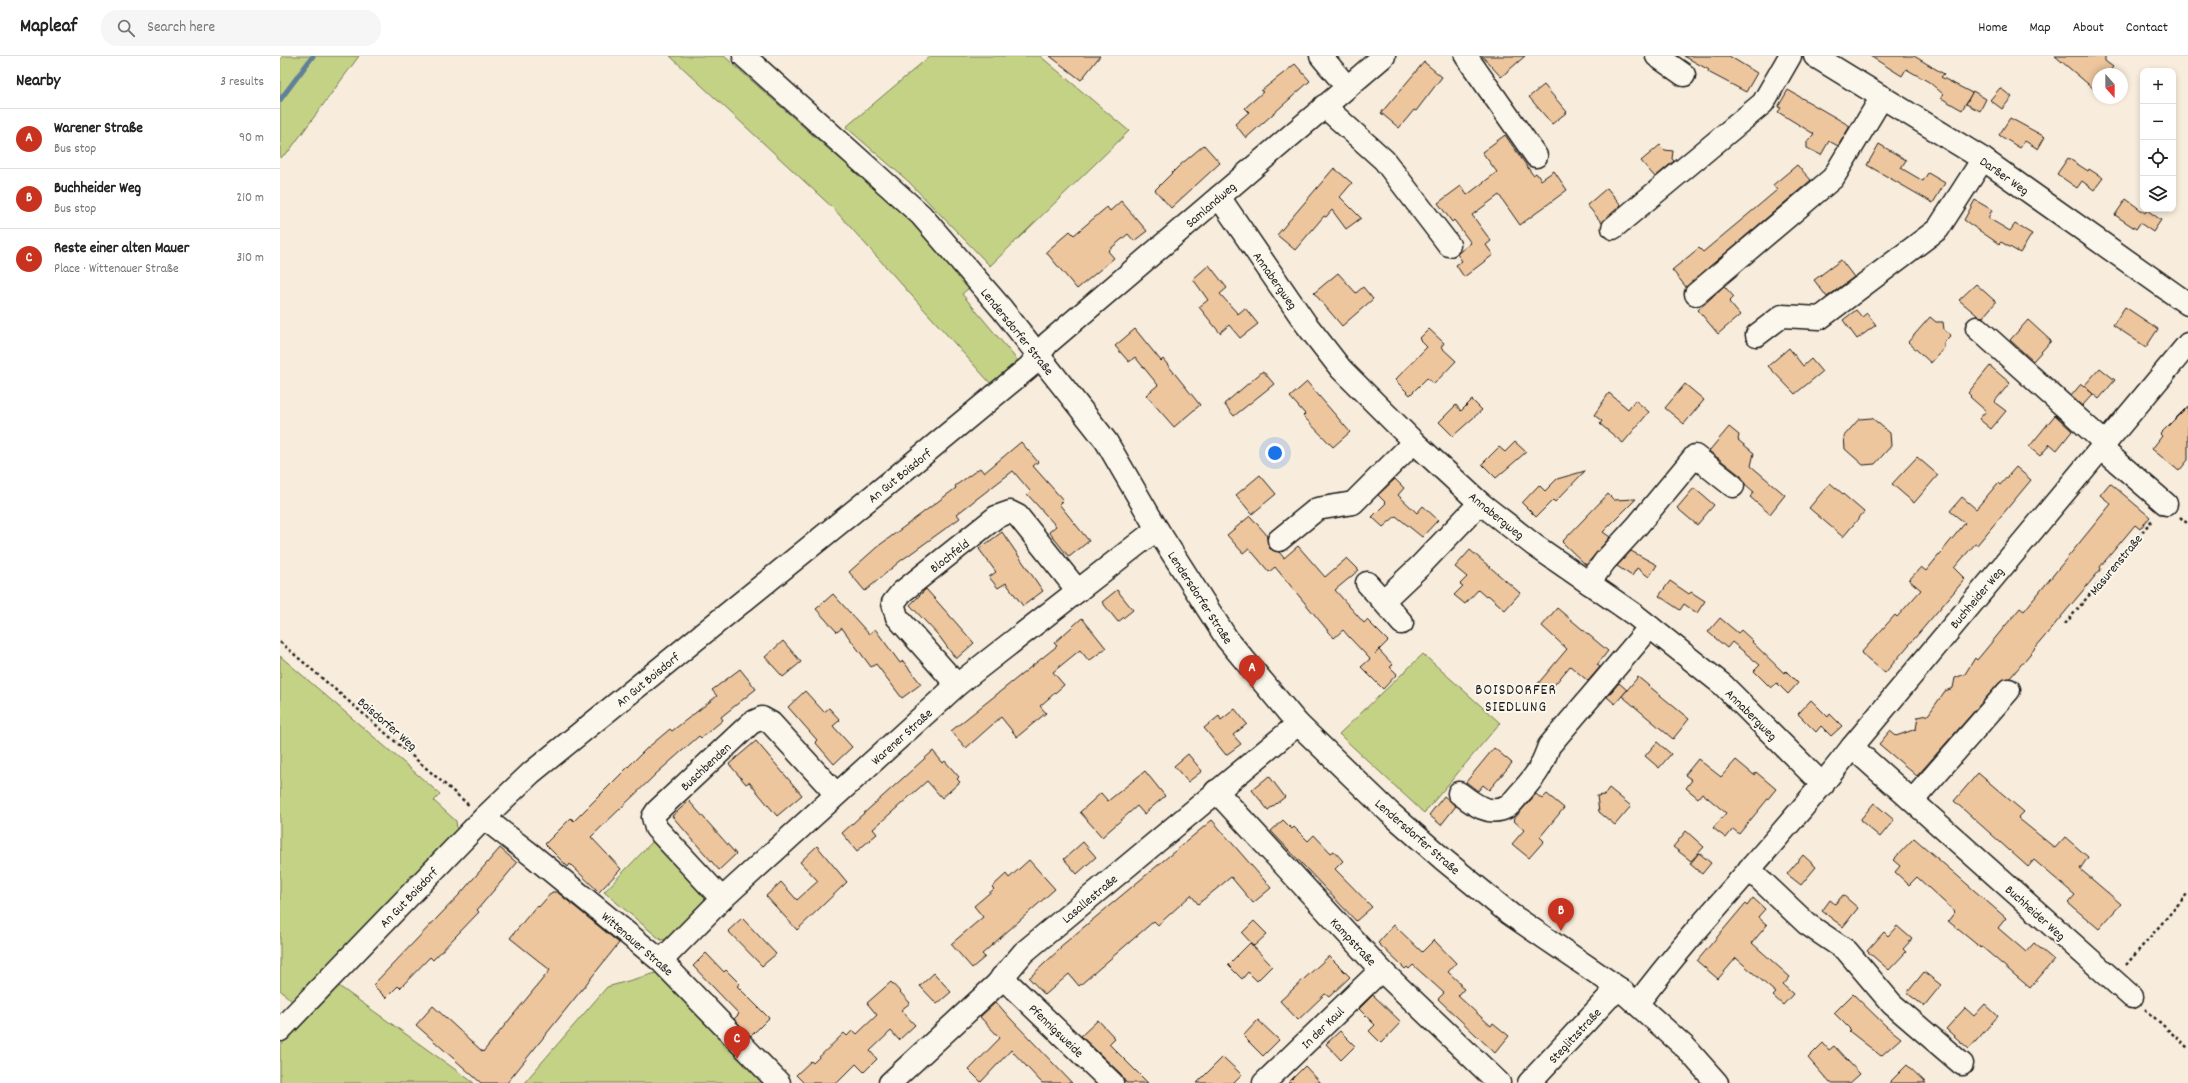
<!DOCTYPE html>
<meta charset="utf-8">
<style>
body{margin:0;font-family:Dekko,sans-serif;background:#f6f6f6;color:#222}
.controls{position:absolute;right:12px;top:12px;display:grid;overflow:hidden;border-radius:8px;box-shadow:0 2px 6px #0003}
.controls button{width:36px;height:36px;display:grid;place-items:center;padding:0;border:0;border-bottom:1px solid #e0e0e0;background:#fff;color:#222;font:20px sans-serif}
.compass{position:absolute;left:1812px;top:12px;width:36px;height:36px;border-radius:50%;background:#fff;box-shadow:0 2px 6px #0003;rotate:159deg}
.you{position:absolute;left:995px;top:397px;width:14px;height:14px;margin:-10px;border:3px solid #fff;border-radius:50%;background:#1a73e8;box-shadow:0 0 0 6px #1a73e833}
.badge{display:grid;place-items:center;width:26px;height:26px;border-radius:50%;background:#c8321e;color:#fff;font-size:13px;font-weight:700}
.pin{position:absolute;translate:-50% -33px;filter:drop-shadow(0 1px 2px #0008)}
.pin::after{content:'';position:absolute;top:21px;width:14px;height:12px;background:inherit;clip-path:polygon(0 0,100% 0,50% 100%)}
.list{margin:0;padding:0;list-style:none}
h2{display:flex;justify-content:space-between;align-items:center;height:52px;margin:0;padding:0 16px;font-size:17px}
h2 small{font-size:13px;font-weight:400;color:#767676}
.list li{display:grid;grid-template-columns:26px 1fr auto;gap:12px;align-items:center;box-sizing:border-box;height:60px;padding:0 16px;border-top:1px solid #e0e0e0}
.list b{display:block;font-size:15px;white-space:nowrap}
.list p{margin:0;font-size:13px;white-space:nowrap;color:#767676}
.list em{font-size:13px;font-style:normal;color:#767676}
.icon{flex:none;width:22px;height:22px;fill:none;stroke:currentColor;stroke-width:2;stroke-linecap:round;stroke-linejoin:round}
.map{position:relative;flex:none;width:1908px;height:1027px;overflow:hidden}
header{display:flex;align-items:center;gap:24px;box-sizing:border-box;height:56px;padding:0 20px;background:#fff;border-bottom:1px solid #e0e0e0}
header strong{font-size:19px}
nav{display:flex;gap:22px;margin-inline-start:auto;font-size:14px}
.search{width:280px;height:36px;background:#f6f6f6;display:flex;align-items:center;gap:10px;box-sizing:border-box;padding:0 14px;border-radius:16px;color:#767676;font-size:15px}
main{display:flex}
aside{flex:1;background:#fff}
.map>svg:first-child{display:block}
</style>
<header>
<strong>Mapleaf</strong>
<div class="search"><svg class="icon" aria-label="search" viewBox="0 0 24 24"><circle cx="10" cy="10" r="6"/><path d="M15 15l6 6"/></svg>Search here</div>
<nav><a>Home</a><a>Map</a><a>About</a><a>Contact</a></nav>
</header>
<main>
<aside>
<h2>Nearby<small>3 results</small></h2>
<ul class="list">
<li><span class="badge">A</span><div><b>Warener Straße</b><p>Bus stop</p></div><em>90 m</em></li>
<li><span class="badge">B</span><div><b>Buchheider Weg</b><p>Bus stop</p></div><em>210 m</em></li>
<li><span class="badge">C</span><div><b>Reste einer alten Mauer</b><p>Place · Wittenauer Straße</p></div><em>310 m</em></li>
</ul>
</aside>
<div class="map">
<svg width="1908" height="1027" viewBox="0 0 1908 1027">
<rect width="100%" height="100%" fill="#f8eddc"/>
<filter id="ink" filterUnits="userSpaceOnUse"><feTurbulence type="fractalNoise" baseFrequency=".025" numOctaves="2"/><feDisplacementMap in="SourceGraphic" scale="8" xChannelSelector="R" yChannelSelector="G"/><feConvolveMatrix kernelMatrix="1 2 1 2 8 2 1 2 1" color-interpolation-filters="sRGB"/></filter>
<g filter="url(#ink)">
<!-- green -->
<g fill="#c4d286" stroke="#707751">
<polygon points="3,0 79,0 9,95 0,102 0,4"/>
<polygon points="390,0 444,0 545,90 627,159 689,232 682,238 738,305 711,328 554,153"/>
<polygon points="650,0 760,0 849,75 710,210 628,125 566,71"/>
<polygon points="1143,598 1220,667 1144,757 1059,678"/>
<polygon points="0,600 160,738 154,745 176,765 178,780 15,948 0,934"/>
<polygon points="376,782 427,840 424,849 388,883 381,884 324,836"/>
<polygon points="382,911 492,1027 244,1027 327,931 376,917"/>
<polygon points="56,928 194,1027 0,1027 0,990"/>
</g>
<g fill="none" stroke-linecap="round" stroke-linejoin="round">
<!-- stream -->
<polyline stroke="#608098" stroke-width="5" points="0,44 33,0"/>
</g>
<!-- building -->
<g fill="#eec69e" stroke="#1c1c1c">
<polygon points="770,0 820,0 801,24"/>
<polygon points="1202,0 1245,0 1221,21"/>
<polygon points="1404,0 1449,0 1477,17 1466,36 1428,16 1429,14"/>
<polygon points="1590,0 1634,0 1664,18 1661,21 1692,37 1682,54 1661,42 1663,38 1649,26 1626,13 1622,20"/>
<polygon points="1775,0 1825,0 1825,5 1833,11 1827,18 1818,18 1818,29 1814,33"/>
<polygon points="1144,6 1162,21 1136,55 1134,54 1119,72 1101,57"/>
<polygon points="1015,8 1030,25 966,82 955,68 969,56 965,52 983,36 981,35"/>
<polygon points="1264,29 1287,56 1272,68 1249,41"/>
<polygon points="1720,32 1732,41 1722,53 1710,44"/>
<polygon points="1508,34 1570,70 1558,90 1549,85 1541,99 1527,92 1527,85 1534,78 1498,56 1501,52 1498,51"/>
<polygon points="1693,35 1706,43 1700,55 1686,48"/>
<polygon points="1730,62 1765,81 1758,93 1745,85 1740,92 1719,79"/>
<polygon points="1225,79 1253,119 1256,117 1261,124 1274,115 1287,134 1240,169 1219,139 1192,159 1211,185 1206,189 1213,199 1184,221 1176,209 1182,205 1177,198 1191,187 1174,164 1172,166 1158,147 1181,130 1187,139 1217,116 1202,96"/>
<polygon points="1599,88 1626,104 1621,112 1643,125 1648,117 1665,127 1653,147 1587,109"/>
<polygon points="924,89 940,107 891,152 875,134 899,110"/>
<polygon points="1380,89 1385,94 1393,95 1392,103 1394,105 1375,121 1361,105"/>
<polygon points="1788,102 1808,115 1809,113 1823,122 1814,134 1802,125 1797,132 1777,118"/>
<polygon points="1517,109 1531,124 1406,231 1392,214 1419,192 1423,196 1471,156 1497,134 1493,129"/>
<polygon points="1054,112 1072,127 1060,141 1081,162 1066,173 1052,154 1046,161 1044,160 1015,194 997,179"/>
<polygon points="1327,132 1341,149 1322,167 1307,149"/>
<polygon points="1846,143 1865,157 1867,154 1881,164 1873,176 1860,167 1856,173 1835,159"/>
<polygon points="1695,144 1712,154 1708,162 1730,175 1735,168 1752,178 1740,197 1721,186 1719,188 1684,164"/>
<polygon points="841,145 867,175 854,185 848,178 828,195 834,202 797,233 766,196 790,175 794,179 827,151 830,155"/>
<polygon points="1561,204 1574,221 1547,241 1534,224"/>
<polygon points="929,209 947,232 940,238 958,258 965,252 978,268 960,282 949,269 940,277 919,251 928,244 913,223"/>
<polygon points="1058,217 1076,237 1083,231 1093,243 1062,270 1034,237"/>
<polygon points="1696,228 1716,246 1703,261 1698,260 1679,244"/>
<polygon points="1444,230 1454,241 1449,246 1460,259 1438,278 1418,254"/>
<polygon points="1845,251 1878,273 1866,291 1833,269"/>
<polygon points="1576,254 1582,261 1587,257 1596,269 1577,283 1563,264"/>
<polygon points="1650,261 1656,266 1663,266 1664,274 1671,279 1664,286 1664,292 1651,307 1628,286"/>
<polygon points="1748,264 1771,285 1753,305 1730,284"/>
<polygon points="855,273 881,305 883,303 920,349 894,371 866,339 878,329 855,301 849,306 835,290"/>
<polygon points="1149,273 1164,287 1161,291 1176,305 1154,328 1147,322 1130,339 1115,324 1147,291 1139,283"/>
<polygon points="1509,292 1523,310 1531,303 1542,316 1515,338 1488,310"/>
<polygon points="1710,310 1730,327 1714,346 1726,355 1711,373 1699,363 1706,355 1690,341 1691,340 1688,337"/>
<polygon points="1820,312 1835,324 1819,343 1805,331 1813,338 1802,350 1791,340 1801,328 1804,330"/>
<polygon points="983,315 994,328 954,360 944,348"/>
<polygon points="1027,326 1070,376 1053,391 1023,360 1025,358 1010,341"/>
<polygon points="1405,328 1424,344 1404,368 1385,352"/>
<polygon points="1329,337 1348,353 1355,344 1369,356 1343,387 1320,368 1322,365 1314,359"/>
<polygon points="1192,344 1202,354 1173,380 1159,366 1176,349 1181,355"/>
<polygon points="1908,350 1908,404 1899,415 1872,393 1882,380 1880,378"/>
<polygon points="1775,359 1792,375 1777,394 1770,388 1760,400 1749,391"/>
<polygon points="1592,362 1610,377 1611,390 1595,408 1583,409 1565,393 1564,380 1579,363"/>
<polygon points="1449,371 1459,379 1458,384 1474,397 1471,410 1505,439 1490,458 1470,441 1474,436 1465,428 1461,420 1429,395"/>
<polygon points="741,386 758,406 753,410 783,444 779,448 809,485 789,501 769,476 776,470 747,438 750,435 733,415 677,458 680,462 619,506 585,535 569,516 597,491 676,432 675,430 700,412 704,417"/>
<polygon points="1235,386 1246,396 1216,422 1202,408 1219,391 1225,396"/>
<polygon points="1637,401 1658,419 1634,447 1612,428"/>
<polygon points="1736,411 1751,424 1697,489 1695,488 1674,512 1685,523 1605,617 1581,597 1615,559 1617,561 1641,534 1629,524 1641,511 1646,515 1685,467 1670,455 1682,441 1696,453 1718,427 1720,429"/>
<polygon points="1305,415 1275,446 1273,444 1256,461 1242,447 1259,429 1265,435 1277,423"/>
<polygon points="980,419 996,438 972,458 956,439"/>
<polygon points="1115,423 1124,432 1118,439 1137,457 1143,450 1158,464 1142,481 1116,460 1103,471 1092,461 1106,447 1098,439"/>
<polygon points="1550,427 1584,456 1563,481 1529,452"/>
<polygon points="1830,427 1870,461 1860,473 1855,469 1820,511 1821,513 1730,622 1720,626 1637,720 1599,688 1610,675 1616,680 1636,673 1638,661 1648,659 1665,635 1673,632 1675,622 1685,618 1695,602 1697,604 1740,552 1744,555 1831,448 1820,439"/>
<polygon points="1414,432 1434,449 1417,469 1397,452"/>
<polygon points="1328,438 1334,444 1356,443 1323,476 1330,481 1306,509 1282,486"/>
<polygon points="970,460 986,478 989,492 999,496 1004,502 1018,490 1045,521 1067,502 1079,514 1055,534 1084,567 1087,564 1108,585 1095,598 1099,594 1113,609 1110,611 1117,618 1103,633 1081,611 1090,603 1069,581 1063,574 1054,582 995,511 989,516 969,492 963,497 947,479"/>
<polygon points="722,476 763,535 743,550 726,527 718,532 709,521 716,516 699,493"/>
<polygon points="1190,494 1240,537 1225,554 1208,539 1206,541 1198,534 1185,548 1174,539 1183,530 1180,528 1187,521 1175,511"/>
<polygon points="1351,495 1377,509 1369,521 1357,512 1352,520 1337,510"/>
<polygon points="1390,525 1409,538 1411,536 1425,545 1417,557 1404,548 1400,554 1379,540"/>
<polygon points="646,533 694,587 676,603 659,580 630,549"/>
<polygon points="837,534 853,554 838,566 822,546"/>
<polygon points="553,538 589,578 595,573 620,607 623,605 641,628 622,642 596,608 591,611 562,572 557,576 536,553"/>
<polygon points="1277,552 1328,595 1317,609 1320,611 1308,625 1290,610 1266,639 1256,630 1287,593 1262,570"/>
<polygon points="802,562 826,592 809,605 800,594 773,616 784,629 760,650 766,657 737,681 721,661 686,692 671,675 777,590 774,587"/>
<polygon points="1440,562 1458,577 1461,574 1473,585 1472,586 1504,617 1506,615 1518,627 1508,638 1497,627 1491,632 1474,615 1480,609 1452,586 1447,592 1428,576"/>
<polygon points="503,585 521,606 503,621 485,601"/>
<polygon points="460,613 476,633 441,661 443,664 421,682 419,680 377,717 311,781 341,813 319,836 290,808 288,811 265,788 291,762 294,765 365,694 390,673 392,675 437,640 432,634"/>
<polygon points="1358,621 1409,663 1393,683 1342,640"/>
<polygon points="1339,627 1347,634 1335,648 1327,641"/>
<polygon points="525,635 544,656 549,652 560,664 553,670 572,691 554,708 535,686 537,684 508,651"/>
<polygon points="1531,644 1548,661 1550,658 1562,670 1551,680 1541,670 1536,676 1518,658"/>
<polygon points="955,653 967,668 953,679 961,688 946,699 924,672 939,660 941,664"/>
<polygon points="476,685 522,739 497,760 469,726 466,728 449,708"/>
<polygon points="1377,686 1391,698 1379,712 1365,700"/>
<polygon points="1214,692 1232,707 1209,734 1203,729 1198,735 1186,726"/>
<polygon points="653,695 663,707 665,705 679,721 677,723 680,726 662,742 647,725 593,773 597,778 577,795 562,777"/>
<polygon points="908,698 922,715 908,726 894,710"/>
<polygon points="1418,703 1441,721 1456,704 1474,719 1476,716 1496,733 1459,778 1453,773 1446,782 1433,772 1446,757 1422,737 1418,742 1406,732 1412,724 1405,719"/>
<polygon points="865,715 885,740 864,758 857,750 822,781 800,756 821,737 828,745"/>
<polygon points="1698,717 1744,756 1738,762 1775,792 1785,781 1808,801 1800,813 1841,848 1819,873 1788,847 1795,839 1754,804 1748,811 1674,745"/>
<polygon points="989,720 1005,741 988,754 972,734"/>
<polygon points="1329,732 1351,750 1335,769 1319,756 1317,740 1324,739"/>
<polygon points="1256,738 1262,743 1267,738 1284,752 1260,781 1264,785 1249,802 1232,788 1244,774 1233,764"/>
<polygon points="1164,740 1176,750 1161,769 1149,759"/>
<polygon points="409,745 456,798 439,814 392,760"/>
<polygon points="1594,747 1614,764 1600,781 1580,764"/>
<polygon points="932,764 991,832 973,847 951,821 918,848 911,839 878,869 874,865 799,930 789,918 765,939 749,922 781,892 780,891"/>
<polygon points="1003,764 1012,773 1014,771 1028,785 1034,779 1051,797 1054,795 1063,805 1055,813 1092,851 1076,865 991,775"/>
<polygon points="1406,775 1424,791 1411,805 1393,791"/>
<polygon points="1634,782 1726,862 1718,872 1746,896 1754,887 1774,904 1750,932 1702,891 1701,892 1668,865 1675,856 1637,821 1629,829 1615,816 1620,810 1613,804"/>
<polygon points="803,786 816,801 797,818 784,803"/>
<polygon points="537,790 567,826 517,874 486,840 501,826 517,844 538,825 520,806"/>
<polygon points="220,792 237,807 197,854 199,856 153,904 150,901 120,932 118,930 106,942 93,929 180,838"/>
<polygon points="1419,797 1431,807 1422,818 1410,808"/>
<polygon points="1523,799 1536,811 1521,829 1507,818"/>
<polygon points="749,804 775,833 702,898 705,901 692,912 671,888 703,861 694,850 714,833 712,831 726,818 729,822"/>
<polygon points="272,836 277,836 339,887 227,1027 201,1027 136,969 153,950 203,996 270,914 230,882 257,849 259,851"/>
<polygon points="1563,839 1578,852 1563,871 1542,855 1550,844 1555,848"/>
<polygon points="1473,842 1485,853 1478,861 1487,869 1472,887 1510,921 1503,929 1513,938 1503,949 1493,940 1496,937 1456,902 1438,923 1417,905 1465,848 1467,850"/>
<polygon points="462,862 496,898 482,910 448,875"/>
<polygon points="974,865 987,878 974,890 962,877"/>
<polygon points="1114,869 1142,896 1154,884 1176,907 1168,916 1181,928 1179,929 1184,933 1178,940 1211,970 1213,967 1229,980 1215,997 1158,943 1164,937 1133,909 1129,913 1127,911 1125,913 1098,887"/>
<polygon points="1617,870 1632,883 1623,893 1626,896 1609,914 1587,895 1604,876 1608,880"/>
<polygon points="970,887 992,910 977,925 968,916 962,923 948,909"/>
<polygon points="426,897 444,916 446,914 460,928 457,930 489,962 471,980 454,963 459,958 413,910"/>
<polygon points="1049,900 1070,921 1049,941 1045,938 1018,964 1000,945"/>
<polygon points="1644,916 1661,929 1644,950 1627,937"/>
<polygon points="654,917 671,936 657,948 640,930"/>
<polygon points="611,926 630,947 621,954 635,969 619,984 611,975 590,995 597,1003 584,1016 576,1008 557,1027 524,1027 516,1019 531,1005 533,1007 564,977 567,980 573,974 577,978 597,959 587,947"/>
<polygon points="1573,938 1606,970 1621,982 1601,1000 1569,975 1571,974 1554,957"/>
<polygon points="1093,939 1121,966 1101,987 1089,975 1095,969 1079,953"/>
<polygon points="716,946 730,962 792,1027 762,1027 731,994 701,1026 689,1014 720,982 700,961"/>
<polygon points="1705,948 1718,960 1689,993 1666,973 1685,952 1694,960"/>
<polygon points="818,964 835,982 829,988 868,1027 846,1027 841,1018 801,980"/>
<polygon points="978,964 999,984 983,1000 963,980"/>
<polygon points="1060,975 1075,990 1061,1004 1046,988"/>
<polygon points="1543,987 1549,994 1554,990 1580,1018 1570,1027 1550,1027 1528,1002"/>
<polygon points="943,1001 962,1019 954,1027 917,1027"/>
<polygon points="1627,1009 1646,1027 1609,1027"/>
<polygon points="1025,1010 1041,1027 1008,1027"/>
</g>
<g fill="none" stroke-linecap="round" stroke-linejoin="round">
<defs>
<g id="minor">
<polyline points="464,0 641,159 722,253 826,385 877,473 947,583 1018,668 1109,756 1164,804 1230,858 1340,933 1406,992 1437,1027"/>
<polyline points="1041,0 1067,31"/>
<polyline points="1186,0 1256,100"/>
<polyline points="1377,0 1404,19"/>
<polyline points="1535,0 1703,103 1908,248"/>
<polyline points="1044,50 1104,104 1169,189"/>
<polyline points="939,141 1026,268 1061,313 1134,386 1200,447 1254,489 1355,559 1443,629 1543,729"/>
<polyline points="1333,172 1483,47 1510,0"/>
<polyline points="1416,238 1553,122 1602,41"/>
<polyline points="1697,272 1825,387"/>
<polyline points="1477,279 1502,260 1540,262 1658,173 1703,103"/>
<polyline points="1821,392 1886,448"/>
<polyline points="999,484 1037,453 1073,447 1134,386"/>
<polyline points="1087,527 1103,545"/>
<polyline points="1309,527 1325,505 1357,470 1415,400 1453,430"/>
<polyline points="1122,567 1103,545 1140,510 1200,447"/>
<polyline points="677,629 617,561 613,547 622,536 716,461 730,456 738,460 798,535"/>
<polyline points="1572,691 1852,941"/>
<polyline points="936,735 1101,914 1219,1027"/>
<path d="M1179,737C1192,747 1209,761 1227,751C1232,748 1237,740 1242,735C1257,718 1261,712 1269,690L1370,571"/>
<polyline points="1633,744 1729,634"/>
<polyline points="204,762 253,800 381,905 499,1027"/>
<polyline points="1469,813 1527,868 1567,895 1612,948 1682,1008"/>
<polyline points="442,843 376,772 373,761 377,755 471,667 482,662 491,667 556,738"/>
<polyline points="381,905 442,843 677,629 877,473"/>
<polyline points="722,921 832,1027"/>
<path d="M1357,948C1424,859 1504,780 1572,691L1908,288"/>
<polyline points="0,974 204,762 251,717 615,422 749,311 768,287 1104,0"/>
<polyline points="610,1027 716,929 743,897 1018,668"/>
<polyline points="984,1027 1101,914"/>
<polyline points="1249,1027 1328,942 1340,933"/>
</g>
</defs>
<!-- minor casing -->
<use href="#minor" stroke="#1c1c1c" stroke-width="25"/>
<!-- path -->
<g stroke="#1c1c1c" stroke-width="2.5" stroke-dasharray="3 3" stroke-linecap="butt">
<polyline points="1900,461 1908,468"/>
<polyline points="1785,568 1873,463"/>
<polyline points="0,586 190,750"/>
<polyline points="1846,909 1908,837"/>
<polyline points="1865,953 1908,992"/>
</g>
<!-- minor -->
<use href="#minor" stroke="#fbf7ec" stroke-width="22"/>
</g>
</g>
<g text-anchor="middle" stroke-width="4" stroke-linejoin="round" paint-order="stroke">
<!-- street labels -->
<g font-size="13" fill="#1c1c1c" stroke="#fbf7ec">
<text transform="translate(1725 119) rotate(35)" y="5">Darßer Weg</text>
<text transform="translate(930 148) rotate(-41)" y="5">Samlandweg</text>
<text transform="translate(996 224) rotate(55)" y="5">Annabergweg</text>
<text transform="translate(738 275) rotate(51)" y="5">Lendersdorfer Straße</text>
<text transform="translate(619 419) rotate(-39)" y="5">An Gut Boisdorf</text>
<text transform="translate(1217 459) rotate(39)" y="5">Annabergweg</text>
<text transform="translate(669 499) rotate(-38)" y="5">Blochfeld</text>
<text transform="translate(1835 508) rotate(-50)" y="5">Masurenstraße</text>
<text transform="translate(921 541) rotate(57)" y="5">Lendersdorfer Straße</text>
<text transform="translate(1696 541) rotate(-50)" y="5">Buchheider Weg</text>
<text transform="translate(367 623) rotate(-39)" y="5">An Gut Boisdorf</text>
<text transform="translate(1472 658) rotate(45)" y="5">Annabergweg</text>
<text transform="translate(108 667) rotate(41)" y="5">Boisdorfer Weg</text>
<text transform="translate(621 680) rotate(-42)" y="5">Warener Straße</text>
<text transform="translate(425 710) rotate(-43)" y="5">Buschbenden</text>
<text transform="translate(1138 780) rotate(41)" y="5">Lendersdorfer Straße</text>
<text transform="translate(128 841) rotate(-46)" y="5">An Gut Boisdorf</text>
<text transform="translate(809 842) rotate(-40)" y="5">Lasallestraße</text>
<text transform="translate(1756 856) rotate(42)" y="5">Buchheider Weg</text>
<text transform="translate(1074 885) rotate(47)" y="5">Kampstraße</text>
<text transform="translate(358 887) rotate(41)" y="5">Wittenauer Straße</text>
<text transform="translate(1042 971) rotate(-44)" y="5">In der Kaul</text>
<text transform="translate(777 974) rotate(44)" y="5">Pfennigsweide</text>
<text transform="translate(1294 979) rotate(-47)" y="5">Steglitzstraße</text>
</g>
<!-- quarter labels -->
<g font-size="15" letter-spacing="1" fill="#1c1c1c" stroke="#fbf7ec">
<text x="1236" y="638">BOISDORFER<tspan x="1236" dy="17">SIEDLUNG</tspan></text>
</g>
</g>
</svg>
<div class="controls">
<button>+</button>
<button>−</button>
<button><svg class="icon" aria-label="locate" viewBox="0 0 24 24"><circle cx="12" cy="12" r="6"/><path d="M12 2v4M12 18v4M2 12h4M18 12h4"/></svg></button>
<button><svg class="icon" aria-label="layers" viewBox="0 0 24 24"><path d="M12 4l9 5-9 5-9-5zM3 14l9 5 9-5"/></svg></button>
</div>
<svg class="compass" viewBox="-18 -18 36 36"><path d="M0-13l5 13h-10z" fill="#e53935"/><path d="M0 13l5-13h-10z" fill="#767676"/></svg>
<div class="you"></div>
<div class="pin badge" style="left:972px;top:632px">A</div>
<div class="pin badge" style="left:1281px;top:875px">B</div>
<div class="pin badge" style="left:457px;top:1003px">C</div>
</div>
</main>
